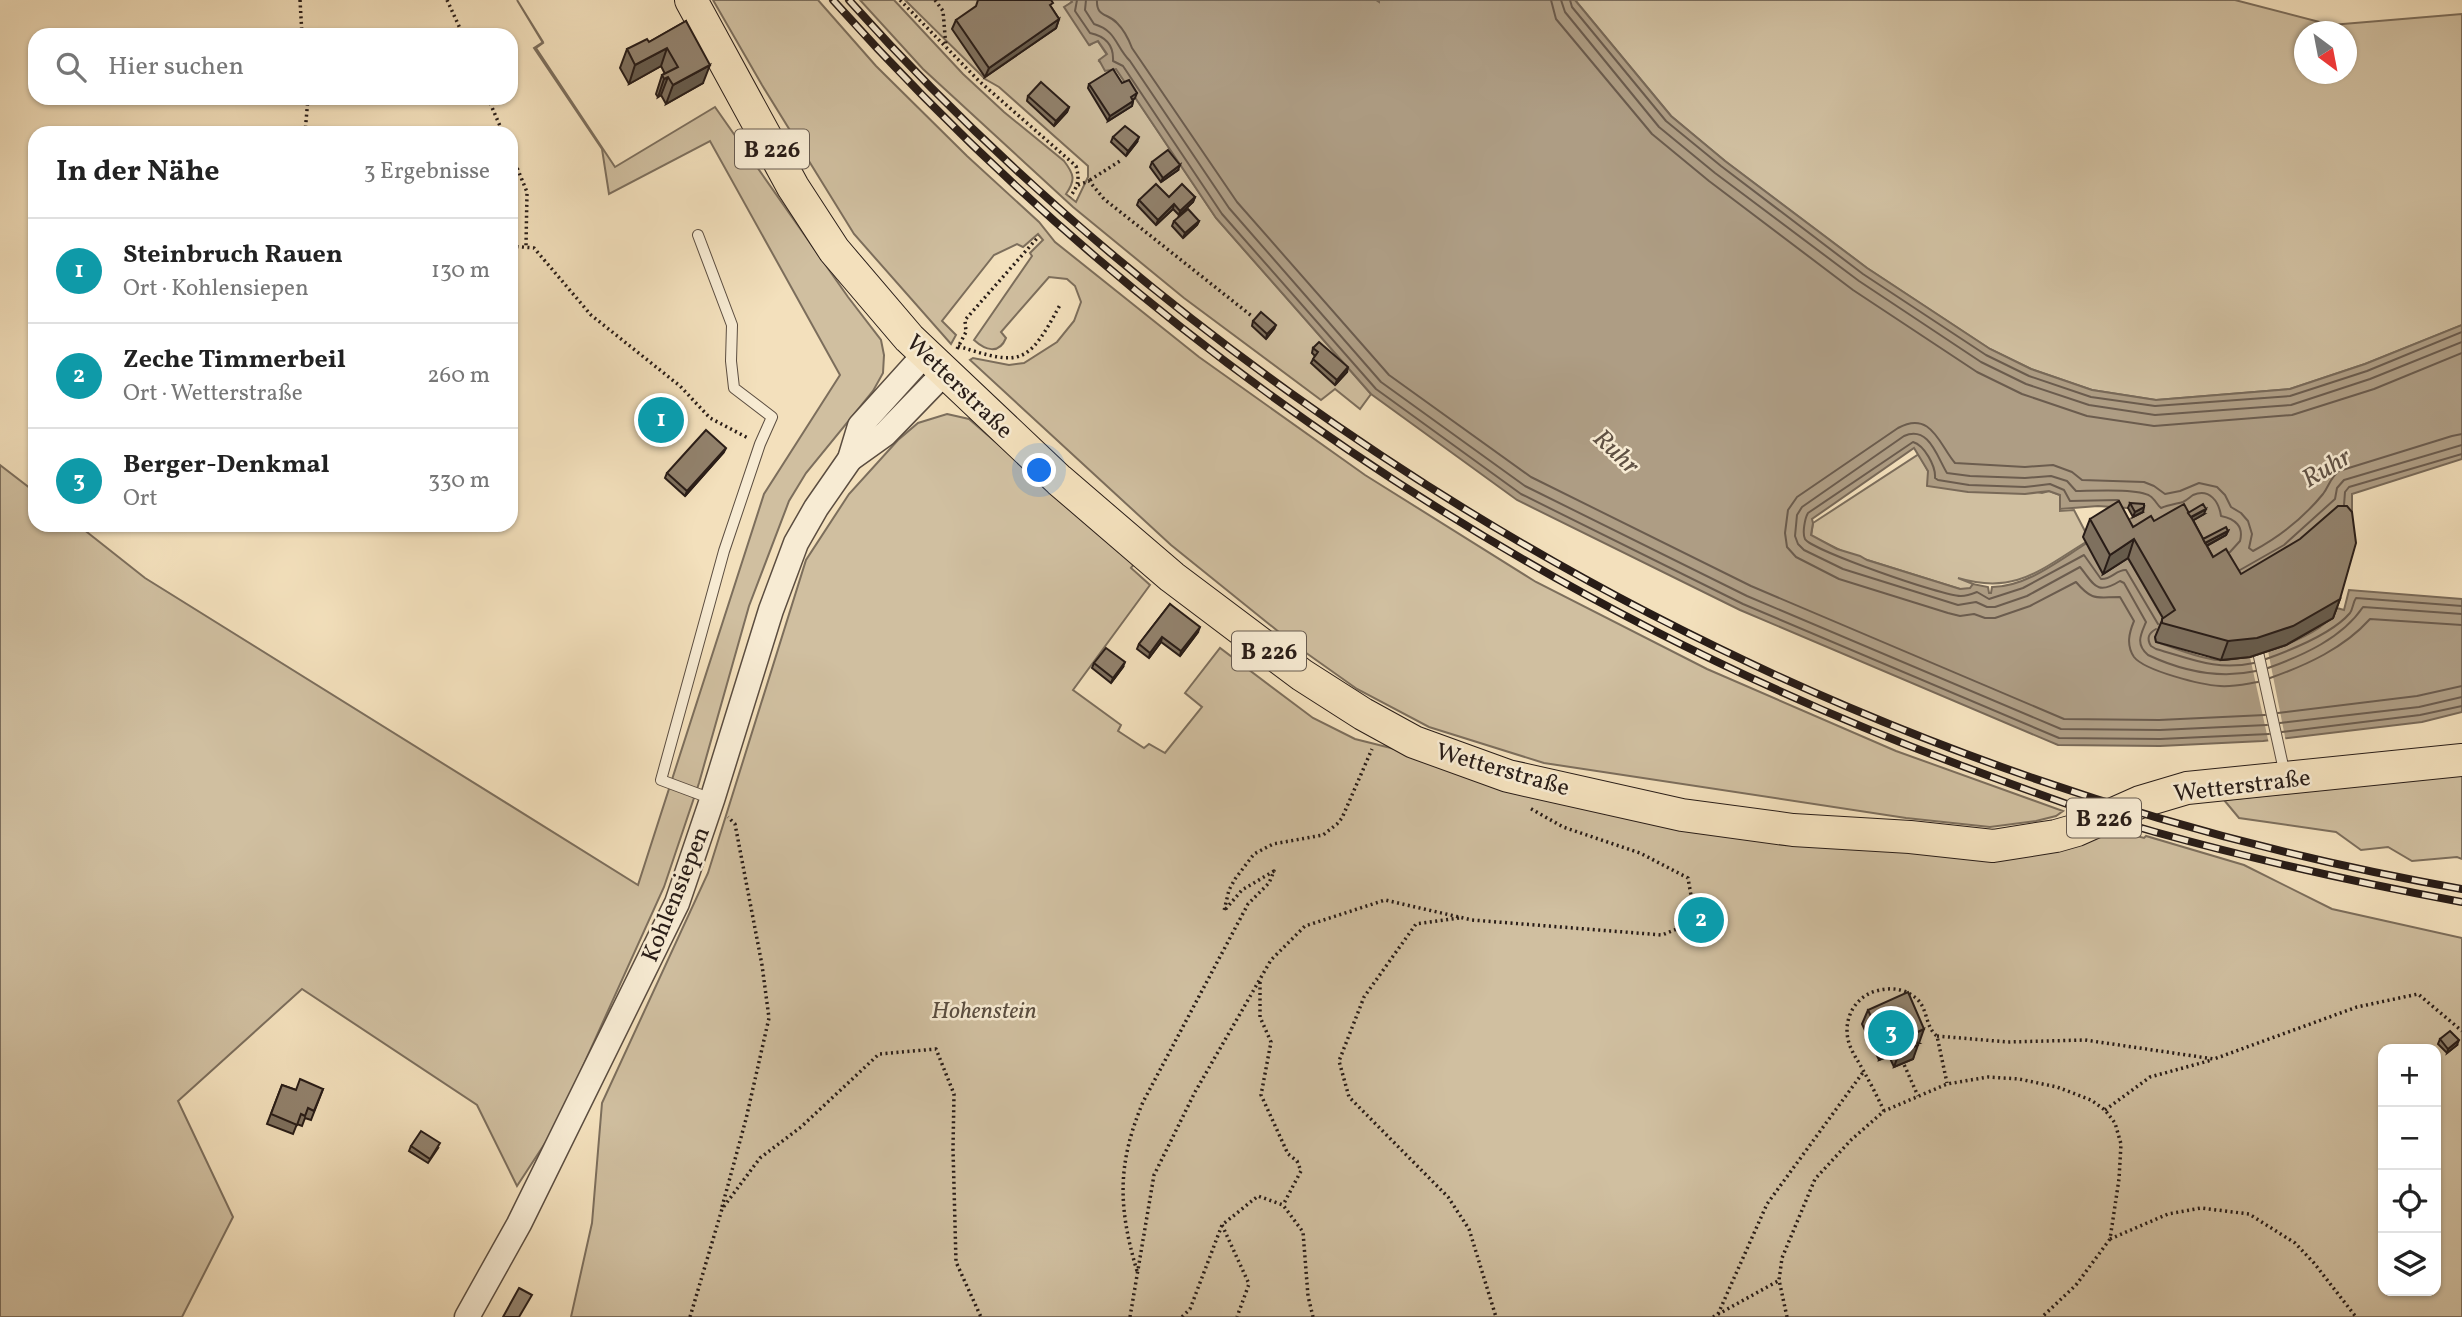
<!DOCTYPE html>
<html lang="de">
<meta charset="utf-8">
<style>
body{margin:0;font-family:Vollkorn,serif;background:#f2f2f2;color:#222}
.controls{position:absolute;right:21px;bottom:21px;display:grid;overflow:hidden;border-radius:14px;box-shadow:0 2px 5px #0004}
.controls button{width:63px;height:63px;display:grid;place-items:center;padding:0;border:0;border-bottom:2px solid #e0e0e0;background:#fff;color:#222;font:35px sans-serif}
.compass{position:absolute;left:2294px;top:21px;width:63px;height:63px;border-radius:50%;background:#fff;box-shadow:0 2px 5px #0004;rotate:148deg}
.you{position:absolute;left:1040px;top:471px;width:24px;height:24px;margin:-18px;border:5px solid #fff;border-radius:50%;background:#1a73e8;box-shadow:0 0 0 10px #1a73e833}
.badge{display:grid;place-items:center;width:46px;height:46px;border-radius:50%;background:#b45309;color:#fff;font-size:23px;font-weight:700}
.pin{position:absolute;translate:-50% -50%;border:4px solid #fff;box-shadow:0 2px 7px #0006}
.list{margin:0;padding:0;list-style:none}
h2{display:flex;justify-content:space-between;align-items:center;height:91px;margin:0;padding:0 28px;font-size:30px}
h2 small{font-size:23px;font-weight:400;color:#767676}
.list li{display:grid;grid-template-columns:46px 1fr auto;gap:21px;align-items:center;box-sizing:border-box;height:105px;padding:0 28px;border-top:2px solid #e0e0e0}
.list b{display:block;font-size:26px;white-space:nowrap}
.list p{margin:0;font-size:23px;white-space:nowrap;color:#767676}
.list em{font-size:23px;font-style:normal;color:#767676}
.icon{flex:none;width:38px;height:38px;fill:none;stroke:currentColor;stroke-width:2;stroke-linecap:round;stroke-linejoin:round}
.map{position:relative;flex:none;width:2462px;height:1317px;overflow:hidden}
.search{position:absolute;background:#fff;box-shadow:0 2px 5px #0004;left:28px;top:28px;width:490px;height:77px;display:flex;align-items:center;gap:18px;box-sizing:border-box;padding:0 24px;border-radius:21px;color:#767676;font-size:26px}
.panel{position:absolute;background:#fff;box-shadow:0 2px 5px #0004;left:28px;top:126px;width:490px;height:406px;border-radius:21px}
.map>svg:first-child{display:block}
</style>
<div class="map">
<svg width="2462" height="1317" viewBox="0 0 2462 1317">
<rect width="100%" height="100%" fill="#f3e0bc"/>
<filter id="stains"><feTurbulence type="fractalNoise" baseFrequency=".00286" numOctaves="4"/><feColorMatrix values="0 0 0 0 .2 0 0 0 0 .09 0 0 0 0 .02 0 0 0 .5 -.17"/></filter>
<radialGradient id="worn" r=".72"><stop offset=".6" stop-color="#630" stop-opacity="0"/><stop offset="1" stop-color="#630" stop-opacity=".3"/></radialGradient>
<!-- green -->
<g fill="#d0bfa0" stroke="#7c6e5c" stroke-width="2" fill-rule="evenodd">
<polygon points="517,0 543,43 536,48 615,167 715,107 848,297 881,340 884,355 883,373 873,391 806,473 789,501 749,606 699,783 664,887 555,1128 517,1186 477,1105 302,989 178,1101 233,1217 182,1317 0,1317 0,465 35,492 35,525 78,525 145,578 638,885 764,494 840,375 710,141 609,194 602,149 534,48 543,42"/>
<path d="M713,0H818L876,66L967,156L1039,222L1055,242L1199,357L1365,475L1536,582L1707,669L1896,751L2063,811L2056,816L2036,821L1990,827L1906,818L1544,763L1429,727L1357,689L1295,645L1171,545L970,360L973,358L1009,365L1024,363L1057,342L1074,321L1081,302L1075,286L1067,279L1049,277L1001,332L1006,338C999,355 985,350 974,340L1032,256L1030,253L1043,240L1038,234L1023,247L1017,244L994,255L942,321L956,335L951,344L854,234L762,85Z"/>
<path d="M860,0H894L963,74L1004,112L1064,161C1074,174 1076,180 1066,194L1076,202L1088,177V166L999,87L985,79L905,0H1071L1072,2L1065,7L1090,45L1097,40L1107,55L1099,61L1110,71L1116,69L1216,218L1371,394L1360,409L1335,389L1321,400L1184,298L1073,207L923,69Z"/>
<path d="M1575,0H2235L2331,25L2462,14V325L2365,364L2290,389L2156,400L2092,390L2031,369L1990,349L1867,268L1725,161L1671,116ZM2304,32H2346V74H2304Z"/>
<path d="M947,414L969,419L1135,563L1131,568L1150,585L1073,690L1121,725L1118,731L1144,748L1149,744L1165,753L1202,707L1185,693L1220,648L1313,718L1355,739L1754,839L2110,829L2144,838L2146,836L2244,865L2332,909L2462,938V1317H571L592,1223L602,1103L708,873L806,560L849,494L898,440L918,423ZM2383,1049H2436V1291H2383Z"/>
<path d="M1919,454L1928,471L2042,493L2049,491L2060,495V511L2074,510L2087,535L2086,542C2040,570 2015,595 1958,578L1973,584L1970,589H1960L1848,554L1811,536L1813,523Z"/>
<polygon points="2462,775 2462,859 2457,857 2412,861 2388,847 2361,850 2336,832 2239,818 2224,800"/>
</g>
<!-- water -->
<path fill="#ae9d84" stroke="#786958" stroke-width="2" d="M1071,0H1376L1379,2V0H1575L1671,116L1725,161L1867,268L1990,349L2031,369L2092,390L2156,400L2290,389L2365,364L2462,325V459L2352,494V515L2234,593L2192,549L2186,524L2204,514L2145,536L2116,527L2142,512V509L2098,506L2060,509V495L2049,491L2025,494L1968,492L1927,486L1928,471L1914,448L1812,519L1813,523L1811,535L1837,549L1860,556L1867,560L1960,589L1970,588L1973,584L1988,587L1989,593H1991L1992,587C2026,587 2058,561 2087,543L2128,558L2169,629L2155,637L2156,642C2176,648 2197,658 2218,660C2245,662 2329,635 2337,608L2344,610L2349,590L2462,599V712L2422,722L2263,741L2160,746L2058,745L1740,610L1517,500L1371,394L1216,218L1116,69L1105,71L1099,60L1107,54L1098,41L1089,45L1064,7L1072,2Z"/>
<!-- pier -->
<polygon fill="#f3e0bc" points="2268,651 2286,742 2269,744 2250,657"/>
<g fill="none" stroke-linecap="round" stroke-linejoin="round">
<!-- shore -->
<g stroke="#6b5c4e" stroke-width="2">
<path d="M1077,0L1075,11L1090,33C1104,36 1114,44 1113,61L1123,66L1222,214L1376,389L1521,494L1743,604L2059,738L2160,739L2269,734"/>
<path d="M1086,0L1085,10L1094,24C1117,31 1115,46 1130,61L1229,208L1381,382L1525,486L1747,596L2061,729L2160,730L2267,725"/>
<path d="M1097,0C1096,17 1108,13 1117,23C1124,30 1129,40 1132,48L1237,202L1389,375L1531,477L1751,586L2064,719L2159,720L2265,715"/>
<polyline points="1551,0 1556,19 1652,134 1709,181 1853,290 1977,372 2022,394 2087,416 2154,426 2292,415 2374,389 2462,353"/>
<polyline points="1561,0 1565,12 1659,127 1715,173 1859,281 1981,362 2026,384 2089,405 2155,415 2291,405 2370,379 2462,342"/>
<polyline points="1570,0 1572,7 1666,121 1721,166 1863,274 1986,355 2029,376 2091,397 2155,406 2290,396 2367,371 2462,332"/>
<path d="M2118,500L2070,501L2064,490L2050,484L2025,487L1969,485L1938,480L1935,478C1936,466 1924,445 1913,442L1808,513C1805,518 1802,533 1805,539C1811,550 1945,597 1961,596C1967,596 1972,594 1977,592L1989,599L2023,588L2084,555L2101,579C2111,580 2117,569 2126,570L2158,624"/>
<polyline points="2344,505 2345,492 2349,487 2462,454"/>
<path d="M2230,552L2240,541C2244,526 2235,519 2221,516C2219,502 2210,488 2193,495C2190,497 2187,500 2183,502C2175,504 2168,505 2161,508C2157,505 2155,499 2150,496C2138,488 2091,491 2076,491L2067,481L2051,476L2025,478L1970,476L1947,473C1937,457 1929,425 1904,436L1802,507L1797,515L1795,536L1798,544L1804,550L1843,569L1958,605L1976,602L1987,607H1995L2027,596L2080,567C2094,584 2096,596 2120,581L2124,583L2146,622C2141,634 2135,644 2148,655C2182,671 2219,679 2256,671"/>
<polyline points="2240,570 2284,545 2335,499 2337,488 2344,480 2462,445"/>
<path d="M2156,629C2149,633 2146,638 2151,646L2156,649C2192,659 2216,671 2254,663"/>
<path d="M2266,659C2291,650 2333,633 2350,613C2353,609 2353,602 2356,598L2462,606"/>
<path d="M2268,668C2304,655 2342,638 2363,607L2462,614"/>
<path d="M2270,678C2307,665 2344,648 2370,619L2462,625"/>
<path d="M2258,682C2245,684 2233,687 2220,686C2202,685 2145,671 2134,657C2126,645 2129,633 2134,621L2120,597C2097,597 2093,602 2076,582L2030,606L1995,618H1985L1974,614L1960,616L1948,613L1839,579L1796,557L1787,547L1785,533L1788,510L1797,497L1898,428C1931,410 1939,444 1955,463L2025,467L2053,465L2072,472L2082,480L2144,482L2154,486L2165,494L2180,491L2199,483L2217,487L2225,495L2231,507L2241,513L2248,521L2252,534L2249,548L2253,551C2279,537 2305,516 2323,494C2329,486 2330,478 2339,471L2452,436L2462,434"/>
<polyline points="2278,713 2417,696 2462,686"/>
<polyline points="2280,723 2419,707 2462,697"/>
<polyline points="2282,732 2420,715 2462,706"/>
</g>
<defs>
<g id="service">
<polyline points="698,235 732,325 731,361 734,388 772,417 760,444 724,551 661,780 712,799"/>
<polyline points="2256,643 2285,775"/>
</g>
<g id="tertiary">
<polyline points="850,459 885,434 944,373"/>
<polyline points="467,1317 519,1224 677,903 712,800 771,610 796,543 816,508 850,459 860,426 925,354"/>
</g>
<polyline id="primary" points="691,0 793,187 834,250 909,338 1059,480 1172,577 1302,675 1363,714 1414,742 1508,776 1682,815 1793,830 1910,837 1993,846 2056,836 2077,830 2140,802 2187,788 2462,760"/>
</defs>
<!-- service casing -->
<use href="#service" stroke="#5b4d40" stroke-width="12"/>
<!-- tertiary casing -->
<use href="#tertiary" stroke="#5b4d40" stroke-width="27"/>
<!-- primary casing -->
<use href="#primary" stroke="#281c17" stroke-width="34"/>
<!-- path -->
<g stroke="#281c17" stroke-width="3.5" stroke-dasharray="2 3.5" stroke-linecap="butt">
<polyline points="300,0 302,35"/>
<polyline points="447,0 463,35"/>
<path d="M900,0L979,81L1076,166C1080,180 1078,186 1070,197"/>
<polyline points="935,0 943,11 946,47"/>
<polyline points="488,98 503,133"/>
<polyline points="305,133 308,98"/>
<polyline points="511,153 527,192 526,246"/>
<polyline points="1090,180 1120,161"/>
<polyline points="1078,185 1089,181 1104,199 1253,317"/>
<polyline points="511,246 534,248 591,315 680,386 710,418 748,438"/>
<path d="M958,346C1022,367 1028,364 1060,305"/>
<polyline points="957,349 966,332 965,320 1039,236"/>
<polyline points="1459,918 1416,924 1364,997 1339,1061 1349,1097 1448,1197 1469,1229 1496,1317"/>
<polyline points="1260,982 1260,1017 1271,1042 1261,1095 1288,1154 1297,1161 1301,1171 1283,1205"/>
<polyline points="1937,1036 2008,1042 2085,1040 2214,1059 2357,1007 2418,994 2462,1031"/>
<polyline points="1902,1060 1918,1096"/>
<polyline points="2105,1110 2150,1077 2212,1060"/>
<path d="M1884,1111C1878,1098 1871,1084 1864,1072C1859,1062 1852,1053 1849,1043C1842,1021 1854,997 1876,991C1890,987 1905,988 1917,999C1928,1009 1925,1027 1937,1036L1947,1083"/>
<polyline points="722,1207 746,1119 769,1018 762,965 735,824 728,817"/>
<polyline points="1222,1225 1249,1284 1237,1317"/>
<polyline points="2110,1239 2168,1214 2201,1208 2249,1214 2295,1243 2314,1263 2356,1317"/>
<path d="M1137,1271C1118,1207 1117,1164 1143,1102L1248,904L1269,883L1274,871L1242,890L1224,911L1229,890L1235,879L1254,854L1273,844L1323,835L1337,824L1342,818L1372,749"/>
<polyline points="1718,1314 1767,1204 1864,1071"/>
<polyline points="690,1317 722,1209 760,1158 801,1127 879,1054 936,1049 954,1094 953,1149 956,1262 981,1317"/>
<polyline points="1130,1317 1154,1175 1195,1092 1271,960 1305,926 1385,900 1472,920 1662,935 1682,927 1693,907 1688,878 1640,853 1563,827 1528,807"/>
<polyline points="1182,1317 1190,1309 1222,1225 1258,1196 1283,1205 1303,1232 1308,1296 1313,1317"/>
<polyline points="1713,1317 1778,1281"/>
<polyline points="1787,1317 1779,1280 1782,1258 1815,1179 1851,1140 1884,1111 1947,1084 1988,1077 2019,1079 2057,1087 2091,1100 2105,1110 2115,1123 2121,1144 2119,1179 2110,1239 2076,1285 2042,1317"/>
</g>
<!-- service -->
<use href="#service" stroke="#f7ebd3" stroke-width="10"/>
<!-- tertiary -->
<use href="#tertiary" stroke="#f7ebd3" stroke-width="24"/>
<!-- primary -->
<use href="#primary" stroke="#f3e0bc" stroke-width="32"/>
<defs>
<g id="rail">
<path d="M833,0C1138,341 1528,604 1957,764C2022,788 2088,813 2155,832C2256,860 2359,883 2462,902"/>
<path d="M849,0C981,148 1132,279 1292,394C1642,645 2038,814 2462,889"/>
</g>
</defs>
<!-- rail casing -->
<use href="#rail" stroke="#281c17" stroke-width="8"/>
<!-- rail -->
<use href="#rail" stroke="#f7ebd3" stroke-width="5" stroke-dasharray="16" stroke-linecap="butt"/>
</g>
<!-- wall -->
<g fill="#7e705e" stroke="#281c17" stroke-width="2">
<polygon points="1051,7 1059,19 1056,28 985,77 952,29 956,20"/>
<polygon points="686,21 703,83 666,104 661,95 658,97 656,94 662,75 665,74 661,66 629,84 620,68 627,49 649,42"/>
<polygon points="1122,83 1137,93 1135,98 1133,100 1133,101 1132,106 1108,121 1088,88 1089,84"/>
<polygon points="1028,96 1069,107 1067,112 1054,126 1027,101"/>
<polygon points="1113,137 1137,142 1126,156 1111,142"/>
<polygon points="1152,162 1178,170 1161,182 1150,167"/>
<polygon points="1169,197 1195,197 1193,202 1179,215 1173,209 1156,225 1137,205 1139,200"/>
<polygon points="1174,221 1199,221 1197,225 1183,238 1172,226"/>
<polygon points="1253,321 1274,329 1266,339 1252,326"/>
<polygon points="1313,348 1347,372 1335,385 1311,363 1315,356 1312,353"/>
<polygon points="724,452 685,496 665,478 667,473"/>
<polygon points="2130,503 2143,512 2133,517 2128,508"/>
<polygon points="2188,513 2204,514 2193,520 2203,539 2228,531 2226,535 2207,546 2213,557 2241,574 2340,599 2333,618 2286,645 2250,657 2221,660 2156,642 2155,637 2163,618 2128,558 2103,574 2083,537 2090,519 2133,527"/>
<polygon points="1170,604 1198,632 1180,656 1161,642 1149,658 1137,649 1139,644"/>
<polygon points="1094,663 1123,667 1111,683 1092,668"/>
<polygon points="1868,1010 1919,1043 1917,1043 1913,1059 1894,1067 1889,1056 1879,1060 1862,1024"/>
<polygon points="2440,1039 2457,1045 2447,1053 2438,1044"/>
<polygon points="282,1085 296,1090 323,1089 311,1120 305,1118 302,1126 297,1124 293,1134 267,1124"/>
<polygon points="411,1146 438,1148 428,1163 409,1151"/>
</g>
<!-- shaded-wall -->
<g fill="#665b4c" stroke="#281c17" stroke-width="2">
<polygon points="1059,19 1056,28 985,77 989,68"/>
<polygon points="667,48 661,66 629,84 635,65"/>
<polygon points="710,65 703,83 666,104 673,85"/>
<polygon points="668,77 661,95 658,97 664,79"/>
<polygon points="1133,101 1132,106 1108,121 1110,116"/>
<polygon points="1069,107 1067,112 1054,126 1056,121"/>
<polygon points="1139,137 1137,142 1126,156 1128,151"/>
<polygon points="1180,165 1178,170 1161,182 1163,178"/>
<polygon points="1195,197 1193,202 1179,215 1180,211"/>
<polygon points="1174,204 1173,209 1156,225 1158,220"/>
<polygon points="1199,221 1197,225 1183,238 1185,233"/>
<polygon points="1276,325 1274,329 1266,339 1267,334"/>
<polygon points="1348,367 1347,372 1335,385 1337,380"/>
<polygon points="726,448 724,452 685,496 687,491"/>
<polygon points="2144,507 2143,512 2133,517 2135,512"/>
<polygon points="2206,509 2204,514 2185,525 2186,520"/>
<polygon points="2228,531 2226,535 2193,553 2195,548"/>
<polygon points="2134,539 2128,558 2103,574 2110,555"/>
<polygon points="2340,599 2333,618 2286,645 2250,657 2221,660 2228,641"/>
<polygon points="1200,627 1198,632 1180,656 1181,651"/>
<polygon points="1162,637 1161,642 1149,658 1150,653"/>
<polygon points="1125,662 1123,667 1111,683 1113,678"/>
<polygon points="1924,1029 1919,1043 1908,1048 1913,1034"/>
<polygon points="2459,1040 2457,1045 2447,1053 2448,1049"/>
<polygon points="1894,1042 1889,1056 1879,1060 1884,1046"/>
<polygon points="1918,1045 1913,1059 1894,1067 1899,1053"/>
</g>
<!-- building -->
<g fill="#92826d" stroke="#281c17" stroke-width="2">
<polygon points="978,0 1051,0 1053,3 1050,5 1059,19 989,68 956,20 976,6"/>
<polygon points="686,21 710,65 673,85 668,77 664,79 662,75 678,67 667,48 635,65 627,49 647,39 649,42"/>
<polygon points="1113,69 1122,83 1129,80 1137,93 1131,97 1133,101 1110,116 1089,84"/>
<polygon points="1041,82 1069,107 1056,121 1028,96"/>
<polygon points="1125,126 1139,137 1128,151 1113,137"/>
<polygon points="1168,150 1180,165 1163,178 1152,162"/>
<polygon points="1156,184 1169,197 1182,184 1195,197 1180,211 1174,204 1158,220 1139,200"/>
<polygon points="1188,209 1199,221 1185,233 1174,221"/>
<polygon points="1261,312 1276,325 1267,334 1253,321"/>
<polygon points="1319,342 1348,367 1337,380 1313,359 1318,352 1313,348"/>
<polygon points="706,430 726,448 687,491 667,473"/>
<polygon points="2119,501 2133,527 2151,516 2154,521 2184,504 2213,557 2226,549 2241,574 2300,539 2338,506 2347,506 2352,512 2356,543 2340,599 2293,626 2257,638 2228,641 2162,623 2162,619 2175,610 2134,539 2110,555 2090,519"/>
<polygon points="2130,503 2144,504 2144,507 2135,512"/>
<polygon points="2203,504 2206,509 2191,517 2188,513"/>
<polygon points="2226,527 2228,531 2205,543 2203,539"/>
<polygon points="1170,604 1200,627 1181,651 1162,637 1150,653 1139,644"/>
<polygon points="1106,648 1125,662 1113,678 1094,663"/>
<polygon points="1908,992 1924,1029 1913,1034 1918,1045 1899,1053 1894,1042 1884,1046 1868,1010"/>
<polygon points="2450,1031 2459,1040 2448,1049 2440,1039"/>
<polygon points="300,1079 323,1089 314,1111 308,1108 305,1116 301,1114 297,1125 271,1114 282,1085 296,1090"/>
<polygon points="421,1131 440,1143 430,1159 411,1146"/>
<polygon points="519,1288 532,1295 519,1317 503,1317"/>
</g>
<g text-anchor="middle" stroke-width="5" stroke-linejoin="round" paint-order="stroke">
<!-- shield labels -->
<g fill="#f7ebd3" stroke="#665a4f" stroke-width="2">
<rect x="735" y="129.5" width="74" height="39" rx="5"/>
<rect x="1232" y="631.5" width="74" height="39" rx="5"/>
<rect x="2067" y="798.5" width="74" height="39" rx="5"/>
</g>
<g font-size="23" font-weight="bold" fill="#281c17">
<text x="772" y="157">B 226</text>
<text x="1269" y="659">B 226</text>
<text x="2104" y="826">B 226</text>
</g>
<!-- street labels -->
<g font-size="24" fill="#281c17" stroke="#f7ebd3">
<text transform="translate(960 386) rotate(44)" y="8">Wetterstraße</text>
<text transform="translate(1503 769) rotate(16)" y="8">Wetterstraße</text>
<text transform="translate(2242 785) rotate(-7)" y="8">Wetterstraße</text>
<text transform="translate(675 894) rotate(-68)" y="8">Kohlensiepen</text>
</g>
<!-- park labels -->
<g font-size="24" font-style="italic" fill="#5a4d40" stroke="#f7ebd3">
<text x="984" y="1018">Hohenstein</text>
</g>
<!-- water labels -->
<g font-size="26" font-style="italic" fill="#5e5043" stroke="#f7ebd3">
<text transform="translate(1617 451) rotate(43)" y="9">Ruhr</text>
<text transform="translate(2326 467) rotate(-31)" y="9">Ruhr</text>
</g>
</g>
<rect width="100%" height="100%" filter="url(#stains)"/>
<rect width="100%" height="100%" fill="url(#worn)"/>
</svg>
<div class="controls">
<button>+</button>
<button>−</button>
<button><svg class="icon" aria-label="locate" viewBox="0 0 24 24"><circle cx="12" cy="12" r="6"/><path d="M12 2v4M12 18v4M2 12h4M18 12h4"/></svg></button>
<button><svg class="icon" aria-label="layers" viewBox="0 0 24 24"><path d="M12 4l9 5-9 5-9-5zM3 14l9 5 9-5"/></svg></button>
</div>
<svg class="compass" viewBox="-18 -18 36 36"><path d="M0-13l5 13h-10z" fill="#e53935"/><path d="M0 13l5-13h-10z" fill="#767676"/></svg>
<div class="you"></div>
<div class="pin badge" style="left:661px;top:420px;background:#0f9aa8">1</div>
<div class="pin badge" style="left:1701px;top:920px;background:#0f9aa8">2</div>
<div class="pin badge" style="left:1891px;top:1033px;background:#0f9aa8">3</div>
<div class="search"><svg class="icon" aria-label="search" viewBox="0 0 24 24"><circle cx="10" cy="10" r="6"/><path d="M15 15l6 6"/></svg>Hier suchen</div>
<section class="panel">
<h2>In der Nähe<small>3 Ergebnisse</small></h2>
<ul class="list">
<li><span class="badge" style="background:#0f9aa8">1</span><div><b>Steinbruch Rauen</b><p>Ort · Kohlensiepen</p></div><em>130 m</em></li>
<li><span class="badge" style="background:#0f9aa8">2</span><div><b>Zeche Timmerbeil</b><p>Ort · Wetterstraße</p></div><em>260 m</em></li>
<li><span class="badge" style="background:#0f9aa8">3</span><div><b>Berger-Denkmal</b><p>Ort</p></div><em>330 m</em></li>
</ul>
</section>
</div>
